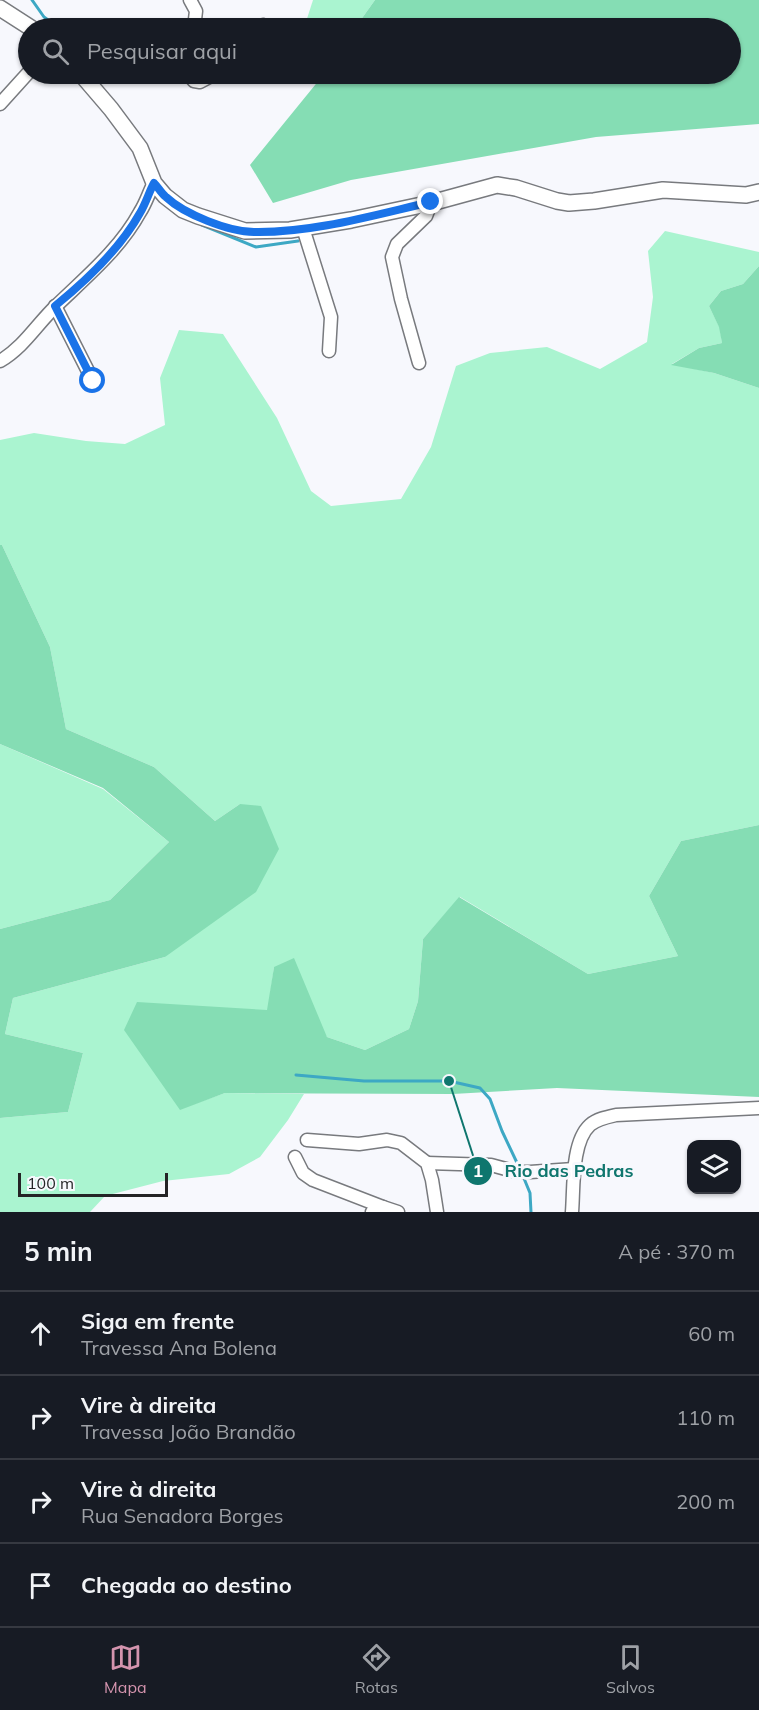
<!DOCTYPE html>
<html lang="pt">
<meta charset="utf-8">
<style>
body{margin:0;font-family:Mulish,sans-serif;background:#242831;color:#f1f3f6}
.controls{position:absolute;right:18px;bottom:18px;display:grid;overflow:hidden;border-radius:12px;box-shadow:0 2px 4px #0004}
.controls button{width:54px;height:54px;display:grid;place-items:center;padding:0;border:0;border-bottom:2px solid #363941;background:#171b24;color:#f1f3f6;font:30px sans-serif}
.scale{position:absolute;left:18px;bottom:15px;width:150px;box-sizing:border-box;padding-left:6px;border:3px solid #242426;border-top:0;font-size:16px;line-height:21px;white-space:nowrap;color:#242426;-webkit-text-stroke:4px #f7f8fd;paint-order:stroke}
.stop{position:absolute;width:18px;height:18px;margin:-14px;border:4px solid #1a73e8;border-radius:50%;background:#fff}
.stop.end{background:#1a73e8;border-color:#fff;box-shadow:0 2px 6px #0008}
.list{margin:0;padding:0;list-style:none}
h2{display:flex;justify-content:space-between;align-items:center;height:78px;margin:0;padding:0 24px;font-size:26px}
h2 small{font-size:20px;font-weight:400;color:#9ea1a6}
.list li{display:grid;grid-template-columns:39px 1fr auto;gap:18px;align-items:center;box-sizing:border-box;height:84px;padding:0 24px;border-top:2px solid #363941}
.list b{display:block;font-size:22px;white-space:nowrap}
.list p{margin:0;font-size:20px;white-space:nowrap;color:#9ea1a6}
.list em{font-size:20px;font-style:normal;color:#9ea1a6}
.icon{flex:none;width:33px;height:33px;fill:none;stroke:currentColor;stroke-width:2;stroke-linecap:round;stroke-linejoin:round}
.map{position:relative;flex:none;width:759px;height:1212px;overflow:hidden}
.search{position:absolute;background:#171b24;box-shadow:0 2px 4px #0004;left:18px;right:18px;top:18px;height:66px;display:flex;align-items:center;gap:15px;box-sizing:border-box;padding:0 21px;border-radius:33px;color:#9ea1a6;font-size:22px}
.sheet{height:414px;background:#171b24}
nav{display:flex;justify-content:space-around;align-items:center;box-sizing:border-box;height:84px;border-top:2px solid #363941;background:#171b24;font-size:16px;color:#9ea1a6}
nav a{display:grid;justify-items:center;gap:3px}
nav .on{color:#d494ae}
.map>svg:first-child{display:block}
</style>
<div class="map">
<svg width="759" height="1212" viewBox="0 0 759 1212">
<rect width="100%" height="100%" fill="#f7f8fd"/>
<!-- green -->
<g fill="#aaf4d0">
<polygon points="313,0 375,0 355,28 304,28"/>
<polygon points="665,231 759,252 759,266 743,284 721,291 709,306 720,328 722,343 699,348 672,364 714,373 759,388 759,825 681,841 649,896 678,956 588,974 460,897 423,939 418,1001 409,1029 365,1050 327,1037 274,967 268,1010 180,1109 225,1093 304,1094 288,1120 260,1157 229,1174 163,1181 105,1196 90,1212 0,1212 0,1118 68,1112 83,1053 5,1034 13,998 165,957 240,804 215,821 154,767 66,729 50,647 2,545 0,545 0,440 34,433 86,441 125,444 165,425 160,378 179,330 223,334 277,418 311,491 331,506 401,499 431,447 456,366 490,353 547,347 600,369 647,342 653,297 648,251"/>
<polygon points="0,744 103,789 169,842 110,900 0,929"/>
</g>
<!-- forest -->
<g fill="#85ddb4">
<polygon points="375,0 759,0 759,124 596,137 351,180 273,203 250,165 324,74 730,74 730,28 355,28"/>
<polygon points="759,266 759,388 714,373 671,365 699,348 722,343 719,327 709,306 721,291 743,284"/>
<polygon points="0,545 2,545 50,647 66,729 154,767 215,821 240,804 261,806 279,849 256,892 165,957 13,998 5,1034 83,1053 68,1112 0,1118 0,929 110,900 169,842 103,788 0,744"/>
<polygon points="759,825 759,1097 557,1088 453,1094 225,1093 180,1110 124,1030 137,1002 267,1010 274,967 294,958 327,1037 365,1050 409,1029 418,1001 423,939 459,897 588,974 678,956 649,896 681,841"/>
</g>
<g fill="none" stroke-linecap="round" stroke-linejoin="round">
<!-- stream -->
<g stroke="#3da8c4" stroke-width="3">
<polyline points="32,0 44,17 59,28"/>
<polyline points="88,28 98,23 103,28"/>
<polyline points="202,225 256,247 298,241"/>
<polyline points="296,1075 364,1081 449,1081 480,1088 490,1099 502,1131 519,1167"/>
<polyline points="523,1176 530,1193 531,1212"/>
</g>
<defs>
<g id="minor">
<polyline points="190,0 196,11 194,28"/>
<polyline points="259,28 263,25"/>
<polyline points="188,74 194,81 200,82 215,74"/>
<polyline points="0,104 28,73"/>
<polyline points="303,228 331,317 329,351"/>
<polyline points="55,306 93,381"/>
<path d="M0,361C24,347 37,324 56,306C86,277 120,249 140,212C146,203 149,192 154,183"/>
<polyline points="419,363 401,299 392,257 397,244 426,216 431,203"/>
<polyline points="307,1140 359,1144 387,1140 401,1143 427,1163 432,1180 437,1212"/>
<polyline points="295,1157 303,1173 313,1180 383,1207"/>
<polyline points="427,1163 491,1165 517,1172 530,1172 574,1169"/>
<polyline points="372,1212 383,1207 398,1212"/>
<path d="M572,1212C574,1189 571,1142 590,1125C597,1119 607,1117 616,1115L759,1108"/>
</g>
<g id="tertiary">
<polyline points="0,8 31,28"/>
<polyline points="81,74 111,109 140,148 154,183 165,196 183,210 198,216 245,231 290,230 351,220 431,203 497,185 516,188 557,201 569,203 594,201 663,190 746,195 759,192"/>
</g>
</defs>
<!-- minor casing -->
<use href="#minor" stroke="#787a7e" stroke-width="15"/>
<!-- tertiary casing -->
<use href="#tertiary" stroke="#787a7e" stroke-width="18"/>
<!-- minor -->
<use href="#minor" stroke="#fff" stroke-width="12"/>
<!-- tertiary -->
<use href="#tertiary" stroke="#fff" stroke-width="15"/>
</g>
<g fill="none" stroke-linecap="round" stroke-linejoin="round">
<!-- route -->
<path stroke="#1a73e8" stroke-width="8" d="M93,381L55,306C87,280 120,249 140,213C146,203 149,192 154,183C158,187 161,193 166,197C184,214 229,232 254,232C313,233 374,215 431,202"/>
</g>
<!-- callouts -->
<path fill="none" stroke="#0f766e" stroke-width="2" d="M449 1081L478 1171"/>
<g fill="#0f766e" stroke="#f7f8fd" stroke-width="2">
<circle cx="449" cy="1081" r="6"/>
<circle cx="478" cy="1171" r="15"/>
</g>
<g font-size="18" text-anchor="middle" font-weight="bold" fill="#fff">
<text x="478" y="1177">1</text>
</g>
<g font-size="18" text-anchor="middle" font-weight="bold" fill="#0f766e" stroke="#f7f8fd" stroke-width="6" stroke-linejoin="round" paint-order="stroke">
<text x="569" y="1177">Rio das Pedras</text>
</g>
</svg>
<div class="controls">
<button><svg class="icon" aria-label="layers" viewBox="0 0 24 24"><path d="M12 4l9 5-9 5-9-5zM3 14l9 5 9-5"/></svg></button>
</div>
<div class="scale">100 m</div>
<div class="stop" style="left:93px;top:381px"></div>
<div class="stop end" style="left:431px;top:202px"></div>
<div class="search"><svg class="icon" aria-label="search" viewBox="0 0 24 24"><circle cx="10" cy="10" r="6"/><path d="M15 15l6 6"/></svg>Pesquisar aqui</div>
</div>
<section class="sheet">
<h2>5 min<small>A pé · 370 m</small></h2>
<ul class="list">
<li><svg class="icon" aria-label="ahead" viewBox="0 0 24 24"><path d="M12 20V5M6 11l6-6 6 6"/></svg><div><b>Siga em frente</b><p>Travessa Ana Bolena</p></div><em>60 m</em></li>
<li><svg class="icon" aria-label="right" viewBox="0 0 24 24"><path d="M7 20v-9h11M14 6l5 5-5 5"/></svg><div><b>Vire à direita</b><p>Travessa João Brandão</p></div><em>110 m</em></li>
<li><svg class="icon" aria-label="right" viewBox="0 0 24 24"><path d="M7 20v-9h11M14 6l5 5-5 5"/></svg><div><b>Vire à direita</b><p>Rua Senadora Borges</p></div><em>200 m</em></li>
<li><svg class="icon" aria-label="arrive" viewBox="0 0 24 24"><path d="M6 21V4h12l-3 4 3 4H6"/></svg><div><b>Chegada ao destino</b></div></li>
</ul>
</section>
<nav>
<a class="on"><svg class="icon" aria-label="map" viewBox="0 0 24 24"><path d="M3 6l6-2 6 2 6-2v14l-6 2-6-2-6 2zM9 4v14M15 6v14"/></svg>Mapa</a>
<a><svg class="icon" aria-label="directions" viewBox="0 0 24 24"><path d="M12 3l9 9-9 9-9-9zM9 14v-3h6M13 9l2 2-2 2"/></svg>Rotas</a>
<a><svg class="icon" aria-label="saved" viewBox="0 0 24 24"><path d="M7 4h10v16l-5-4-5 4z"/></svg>Salvos</a>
</nav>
